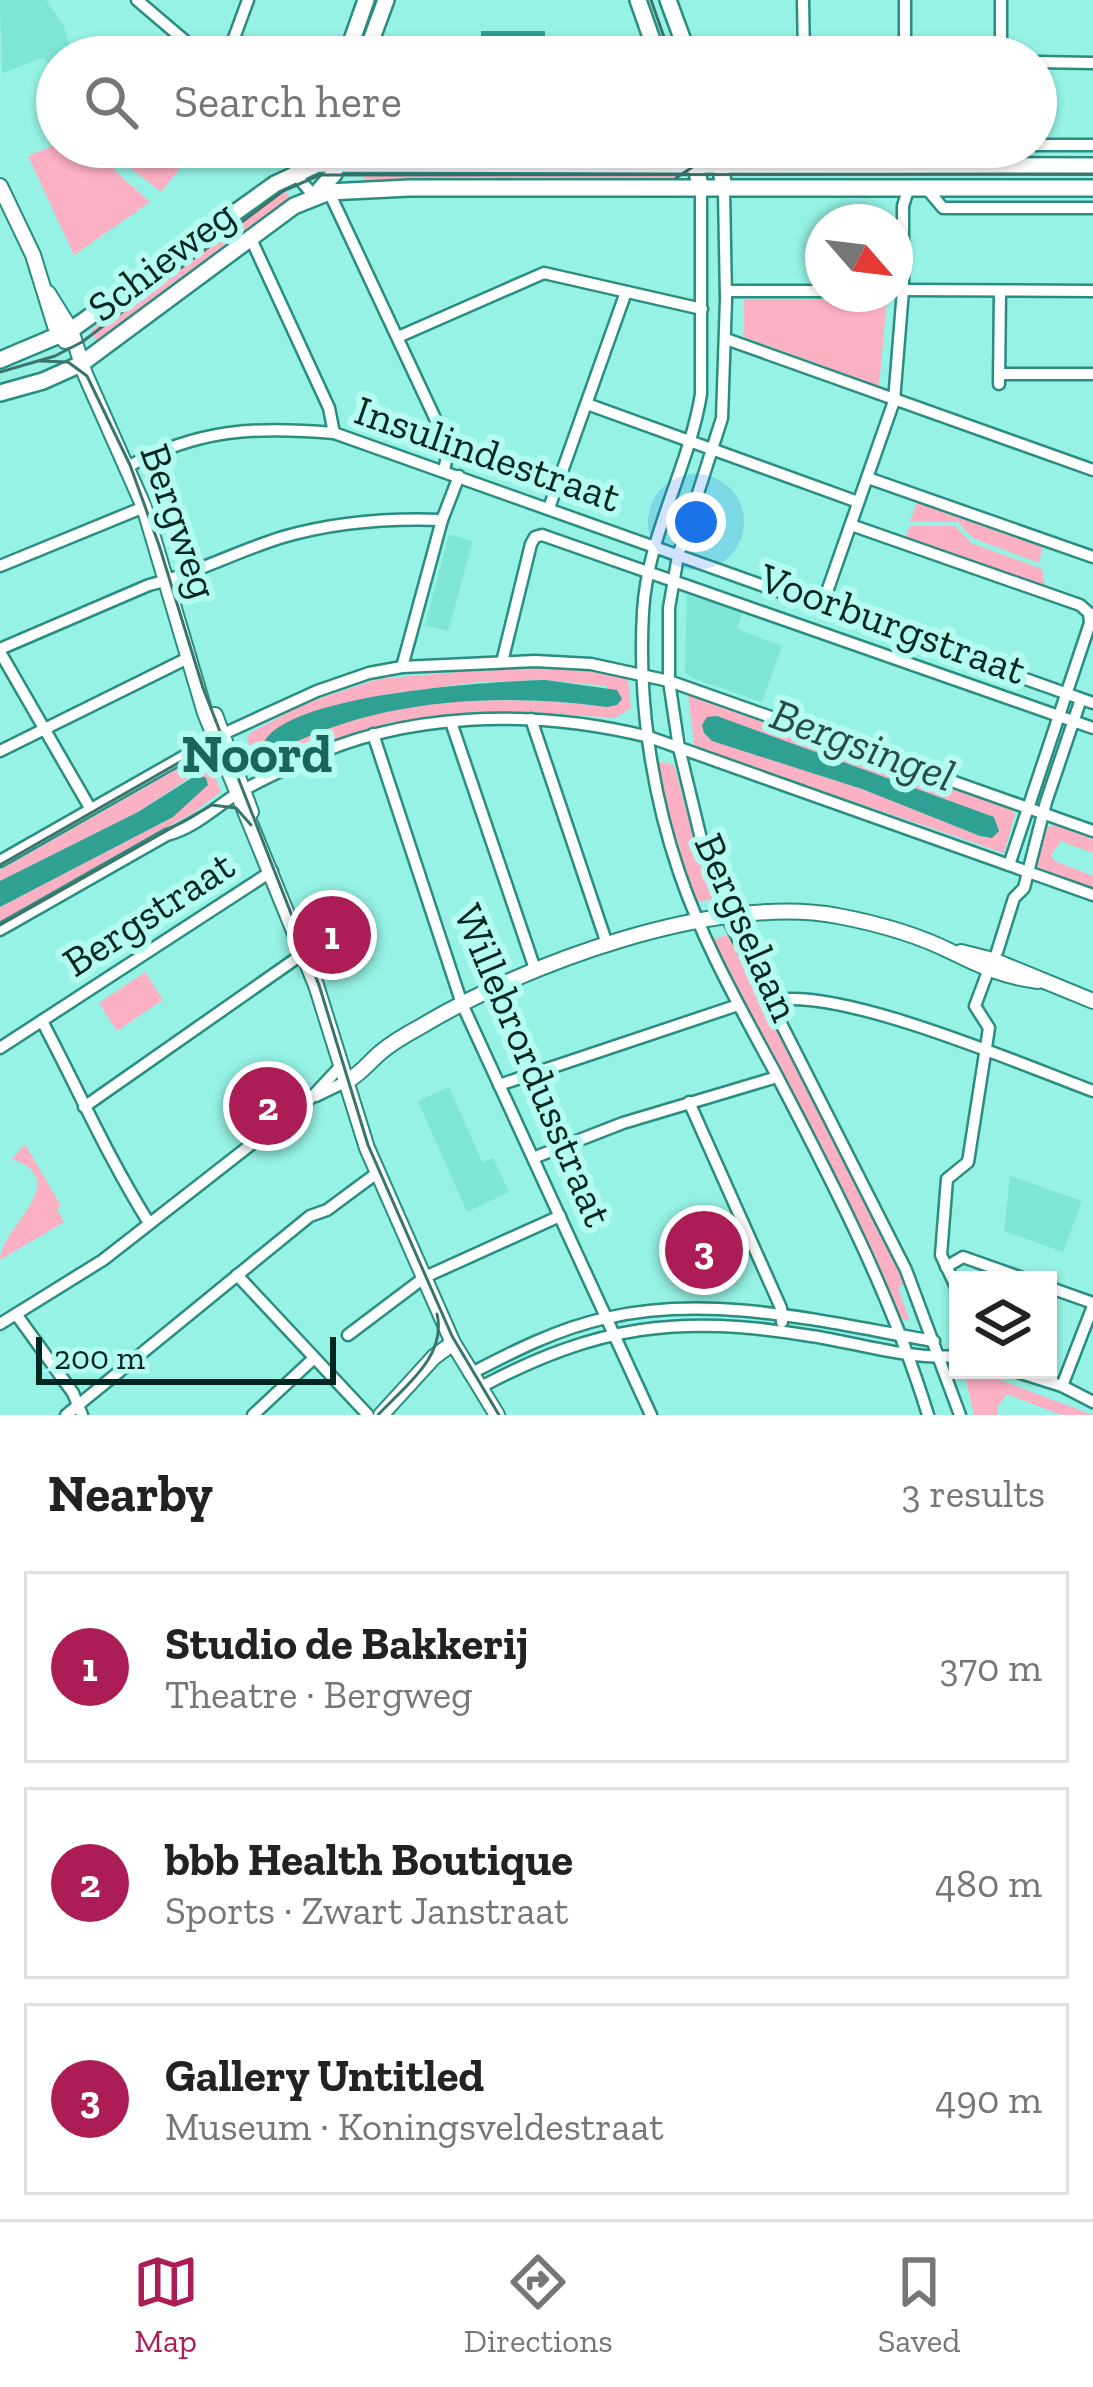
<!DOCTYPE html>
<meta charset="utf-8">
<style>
body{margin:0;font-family:"Zilla Slab",serif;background:#f6f6f6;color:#222}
.controls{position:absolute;right:36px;bottom:36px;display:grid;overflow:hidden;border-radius:0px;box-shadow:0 3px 9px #0004}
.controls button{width:108px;height:108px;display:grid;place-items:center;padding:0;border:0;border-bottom:3px solid #e0e0e0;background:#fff;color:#222;font:60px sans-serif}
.compass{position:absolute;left:805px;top:204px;width:108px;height:108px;border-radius:50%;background:#fff;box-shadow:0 3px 9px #0004;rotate:118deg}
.scale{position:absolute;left:36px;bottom:30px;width:300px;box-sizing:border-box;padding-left:12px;border:6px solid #002621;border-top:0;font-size:33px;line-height:42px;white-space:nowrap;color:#002621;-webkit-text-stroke:9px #b4fcf0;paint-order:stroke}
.you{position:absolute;left:696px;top:522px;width:42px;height:42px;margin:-30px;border:9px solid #fff;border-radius:50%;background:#1a73e8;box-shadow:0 0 0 18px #1a73e833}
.badge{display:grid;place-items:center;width:78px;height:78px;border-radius:50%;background:#ac1d56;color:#fff;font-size:39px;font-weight:700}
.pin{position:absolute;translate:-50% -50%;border:6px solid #fff;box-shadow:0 3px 12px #0006}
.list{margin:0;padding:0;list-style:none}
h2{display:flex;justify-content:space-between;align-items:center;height:156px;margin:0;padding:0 48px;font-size:51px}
h2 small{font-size:39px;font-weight:400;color:#767676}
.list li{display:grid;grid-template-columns:78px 1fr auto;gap:36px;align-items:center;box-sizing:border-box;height:192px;margin:0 24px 24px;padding:0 24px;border:3px solid #e0e0e0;border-radius:0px}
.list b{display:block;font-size:45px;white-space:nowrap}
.list p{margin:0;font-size:39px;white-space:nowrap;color:#767676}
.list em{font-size:39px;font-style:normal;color:#767676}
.icon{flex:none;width:66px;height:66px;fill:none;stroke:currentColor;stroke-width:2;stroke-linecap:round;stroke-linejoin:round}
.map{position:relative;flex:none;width:1093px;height:1415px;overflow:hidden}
.search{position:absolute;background:#fff;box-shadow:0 3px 9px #0004;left:36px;right:36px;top:36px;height:132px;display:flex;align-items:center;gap:30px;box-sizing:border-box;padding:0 42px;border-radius:66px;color:#767676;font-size:45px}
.sheet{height:804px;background:#fff}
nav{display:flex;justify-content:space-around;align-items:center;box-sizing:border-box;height:168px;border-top:3px solid #e0e0e0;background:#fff;font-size:33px;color:#767676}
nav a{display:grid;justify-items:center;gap:6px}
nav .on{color:#ac1d56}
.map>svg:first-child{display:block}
</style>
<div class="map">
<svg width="1093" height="1415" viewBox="0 0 1093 1415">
<rect width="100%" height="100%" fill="#95f2e4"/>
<!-- built -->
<g fill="#7fe5d5">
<polygon points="0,0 46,0 63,25 74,57 57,57 57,88 45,57 2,73"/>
<polygon points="449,534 473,541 448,631 425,625"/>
<polygon points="687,593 742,613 737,629 782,646 762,702 692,678 685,672"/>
<polygon points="449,1087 482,1162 493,1158 509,1192 467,1212 418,1101"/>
<polygon points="1010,1176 1082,1201 1063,1252 1004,1231"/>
</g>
<!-- green -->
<g fill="#fcb0c3" fill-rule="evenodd">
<polygon points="57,144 57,147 197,147 161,192 120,160 114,170 150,202 74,255 28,156"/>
<polygon points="364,170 676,170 676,182 364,183"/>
<polygon points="282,186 290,198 98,344 91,330"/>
<polygon points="744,299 887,299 879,386 744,337"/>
<polygon points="918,499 1043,545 1039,563 973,538 958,522 910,521"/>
<polygon points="910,526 955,526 971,543 1042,569 1045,587 905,537"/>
<path d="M528,666L619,673L628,679L631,708L615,718L532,712L392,722L328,743L262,771L247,739L250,733L306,703L378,679ZM546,680L607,686V707C509,695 401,696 308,734L383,695L478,682Z"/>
<path d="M688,694L1012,809L1015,814L1004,853L709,752L708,755L695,750ZM716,716L994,817L999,831L986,838L980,836L862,789L713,741L707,737Z"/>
<polygon points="205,753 221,792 191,814 0,922 0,907 173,817 193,775 138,812 0,881 0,870"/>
<polygon points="658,761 674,765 699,856 717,899 694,902 669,825"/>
<polygon points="1054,825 1093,838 1093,853 1061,841 1051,855 1055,861 1093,876 1093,888 1041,870 1037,864 1047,828"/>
<polygon points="732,934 906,1282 898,1288 910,1321 900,1318 814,1139 710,940"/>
<polygon points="145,972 163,1000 117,1031 99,1003"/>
<path d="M25,1144L61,1206L57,1209L64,1222L0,1260C1,1226 75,1181 12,1159Z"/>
<polygon points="964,1371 976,1371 1093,1415 1061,1415 1007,1394 997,1408 998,1415 974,1415"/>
</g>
<!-- water -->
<g fill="#2ea193">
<rect x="481" y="31" width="64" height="24"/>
<path d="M546,680L617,690L622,699L617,705L607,707C493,692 376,699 273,753L267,754L262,748C273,694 496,681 546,680Z"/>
<polygon points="717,716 994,817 999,831 992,838 980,836 862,789 712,741 704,733 702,725 707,717"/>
<polygon points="198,774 206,778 208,785 173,817 0,907 0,881 138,812"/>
</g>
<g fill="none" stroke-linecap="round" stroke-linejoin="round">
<defs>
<g id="minor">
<polyline points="137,0 204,57"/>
<polyline points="803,0 804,57"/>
<polyline points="905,0 905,57"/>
<polyline points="1001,0 1001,57"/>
<polyline points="227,57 248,0"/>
<polyline points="1036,62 1093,63"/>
<polyline points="1036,145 1093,145"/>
<polyline points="292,147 301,181 314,196"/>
<polyline points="930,166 945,147"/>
<path d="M701,189V394C689,468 647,536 643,612C638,699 651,790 679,872C703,943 741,1009 777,1076C834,1185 892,1297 928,1415"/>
<polyline points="927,189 943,208 1093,208"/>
<polyline points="724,190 726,299 722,418 678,556 669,608 669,681 679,748 703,847 726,915 906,1270 960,1415"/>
<polyline points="329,192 449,448 444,470"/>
<polyline points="251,239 329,408 334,433"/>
<polyline points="895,290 1093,291"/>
<polyline points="726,291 823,291"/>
<polyline points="398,337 544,273 702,309"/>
<polyline points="726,339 1093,470"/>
<polyline points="1000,374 1093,374"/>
<polyline points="999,384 1000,292"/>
<polyline points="587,404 858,502"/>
<path d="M127,467C199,429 254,426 334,433L1093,703"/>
<polyline points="868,478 1093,557"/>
<polyline points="549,508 626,292"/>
<polyline points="851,525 1080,605 1089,613 1090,623 1009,865"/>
<polyline points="0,566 144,507"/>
<polyline points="822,606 894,401 903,290 903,206 908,190"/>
<path d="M0,649L149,585C195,574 237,551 283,537C335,522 388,518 442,520"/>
<polyline points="0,652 90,808"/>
<polyline points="502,662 531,544 535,537 542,535 1093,728"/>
<polyline points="402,667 442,520 459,476"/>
<polyline points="531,719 607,944"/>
<polyline points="451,722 535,969"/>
<polyline points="373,734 462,1004 651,1415"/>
<polyline points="0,751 190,657"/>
<polyline points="0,861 223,734 317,691 369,673 402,667 535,661 591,664 669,681 1093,831"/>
<path d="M0,930L167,835C196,827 214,808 238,793C257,782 277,773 296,764C403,710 535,709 649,737L1093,895"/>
<polyline points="997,952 1014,898 1024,888 1046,802 1081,699"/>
<path d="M769,1002C831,982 1025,1066 1093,1091"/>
<path d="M42,1021C78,1089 108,1158 149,1223"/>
<polyline points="0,1048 272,871"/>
<polyline points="499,1085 738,1005"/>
<polyline points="316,1096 347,1081"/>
<polyline points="689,1102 781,1308 782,1322"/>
<polyline points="84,1107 304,953"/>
<polyline points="533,1158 623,1123 777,1077"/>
<polyline points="946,1267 963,1257 1028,1280"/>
<polyline points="237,1275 368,1415"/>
<polyline points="1048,1287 1093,1303"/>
<polyline points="958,1291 941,1255 947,1179 968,1162 989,1028 975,1006 991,963"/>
<polyline points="16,1314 73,1393 82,1415"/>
<polyline points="0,1324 103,1260 312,1097 337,1070"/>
<polyline points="348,1335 425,1277 560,1216"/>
<polyline points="1011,1370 1062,1386 1093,1402"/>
<path d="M470,1374C514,1351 557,1329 606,1318C714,1293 827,1323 934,1341"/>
<polyline points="1062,1386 1093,1306"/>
<path d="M479,1388C597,1325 679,1314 811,1336C859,1343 909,1360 958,1356"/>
<polyline points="66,1415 310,1216 327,1210 377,1173"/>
<polyline points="253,1415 313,1359"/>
</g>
<g id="tertiary">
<polyline points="0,186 33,255 55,326 65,341"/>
<polyline points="48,293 71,330 85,374 144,507 205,713 316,985 367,1148 453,1343 497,1415"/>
<polyline points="215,715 251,812"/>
<polyline points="961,952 993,960 1093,1001"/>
<path d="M347,1081C361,1074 369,1062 381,1052C393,1042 407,1034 420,1027C524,964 717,893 838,916C875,923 918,935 952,952C980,966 1005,977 1038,981"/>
<polyline points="381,1415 434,1357 453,1343"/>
</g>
<g id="secondary">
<polyline points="638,0 658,57"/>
<polyline points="668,0 689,57"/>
<polyline points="346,57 366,0"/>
<polyline points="365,57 386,0"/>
<polyline points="691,147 701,189"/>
<polyline points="718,147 724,190"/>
<polyline points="297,171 312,147"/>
<polyline points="316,194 334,174 340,147"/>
<polyline points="0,360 71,330 275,184 318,164 1093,166"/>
<polyline points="0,393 43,381 81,364 294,206 329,192 409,188 1093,188"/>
</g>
</defs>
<!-- minor casing -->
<use href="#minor" stroke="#298d80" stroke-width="15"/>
<!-- tertiary casing -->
<use href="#tertiary" stroke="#298d80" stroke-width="18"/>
<!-- secondary casing -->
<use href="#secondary" stroke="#298d80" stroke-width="20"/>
<!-- minor -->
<use href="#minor" stroke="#fff" stroke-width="10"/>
<!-- tertiary -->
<use href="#tertiary" stroke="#fff" stroke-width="14"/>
<!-- secondary -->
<use href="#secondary" stroke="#fff" stroke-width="15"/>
<!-- tram -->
<g stroke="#39756c" stroke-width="3">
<polyline points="651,0 671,57"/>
<polyline points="676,178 694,166 703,147"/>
<polyline points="40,361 68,362 87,376 130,465 159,545 203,688 319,985 368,1145 452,1336 499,1415"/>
<polyline points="0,372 55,356 82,342 283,191 320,175 1093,174"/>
<polyline points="0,865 194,754 218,754 233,768"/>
<polyline points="0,925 212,805 236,808 251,825"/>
<path d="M378,1415C405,1386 447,1356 437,1314"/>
</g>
</g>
<g text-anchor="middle" stroke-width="12" stroke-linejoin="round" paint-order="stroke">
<!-- street labels -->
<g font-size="42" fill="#002621" stroke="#b4fcf0">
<text transform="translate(161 260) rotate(-37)" y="15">Schieweg</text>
<text transform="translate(488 453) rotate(19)" y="15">Insulindestraat</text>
<text transform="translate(180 521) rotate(71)" y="15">Bergweg</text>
<text transform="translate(893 623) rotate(20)" y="15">Voorburgstraat</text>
<text transform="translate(148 913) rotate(-33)" y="15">Bergstraat</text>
<text transform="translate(748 927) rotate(66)" y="15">Bergselaan</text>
<text transform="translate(534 1065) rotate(67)" y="15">Willebrordusstraat</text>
</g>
<!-- water labels -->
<g font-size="45" font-style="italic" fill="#2a4b46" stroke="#b4fcf0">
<text transform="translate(863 744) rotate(20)" y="16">Bergsingel</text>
</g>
<!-- district labels -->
<g font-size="54" font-weight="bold" fill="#19655c" stroke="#b4fcf0">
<text x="257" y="772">Noord</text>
</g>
</g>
</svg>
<div class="controls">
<button><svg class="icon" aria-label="layers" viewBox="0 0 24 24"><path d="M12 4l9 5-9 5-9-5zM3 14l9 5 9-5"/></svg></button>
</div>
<svg class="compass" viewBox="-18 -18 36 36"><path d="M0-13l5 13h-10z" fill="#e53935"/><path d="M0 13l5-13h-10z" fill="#767676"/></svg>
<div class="scale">200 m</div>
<div class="you"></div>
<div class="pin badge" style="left:332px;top:935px">1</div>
<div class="pin badge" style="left:268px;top:1106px">2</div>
<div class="pin badge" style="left:704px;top:1250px">3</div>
<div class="search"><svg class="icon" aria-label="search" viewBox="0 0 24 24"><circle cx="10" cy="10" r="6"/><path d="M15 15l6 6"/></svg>Search here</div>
</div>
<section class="sheet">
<h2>Nearby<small>3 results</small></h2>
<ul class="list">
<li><span class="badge">1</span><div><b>Studio de Bakkerij</b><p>Theatre · Bergweg</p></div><em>370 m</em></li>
<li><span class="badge">2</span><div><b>bbb Health Boutique</b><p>Sports · Zwart Janstraat</p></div><em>480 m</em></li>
<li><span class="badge">3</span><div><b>Gallery Untitled</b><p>Museum · Koningsveldestraat</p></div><em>490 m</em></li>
</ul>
</section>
<nav>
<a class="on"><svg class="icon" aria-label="map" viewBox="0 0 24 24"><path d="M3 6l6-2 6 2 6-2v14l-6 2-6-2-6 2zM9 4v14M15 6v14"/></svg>Map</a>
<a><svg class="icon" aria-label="directions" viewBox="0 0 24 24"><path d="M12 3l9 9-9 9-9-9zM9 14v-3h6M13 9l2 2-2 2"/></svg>Directions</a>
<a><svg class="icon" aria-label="saved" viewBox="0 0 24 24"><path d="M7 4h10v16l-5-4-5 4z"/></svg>Saved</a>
</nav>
